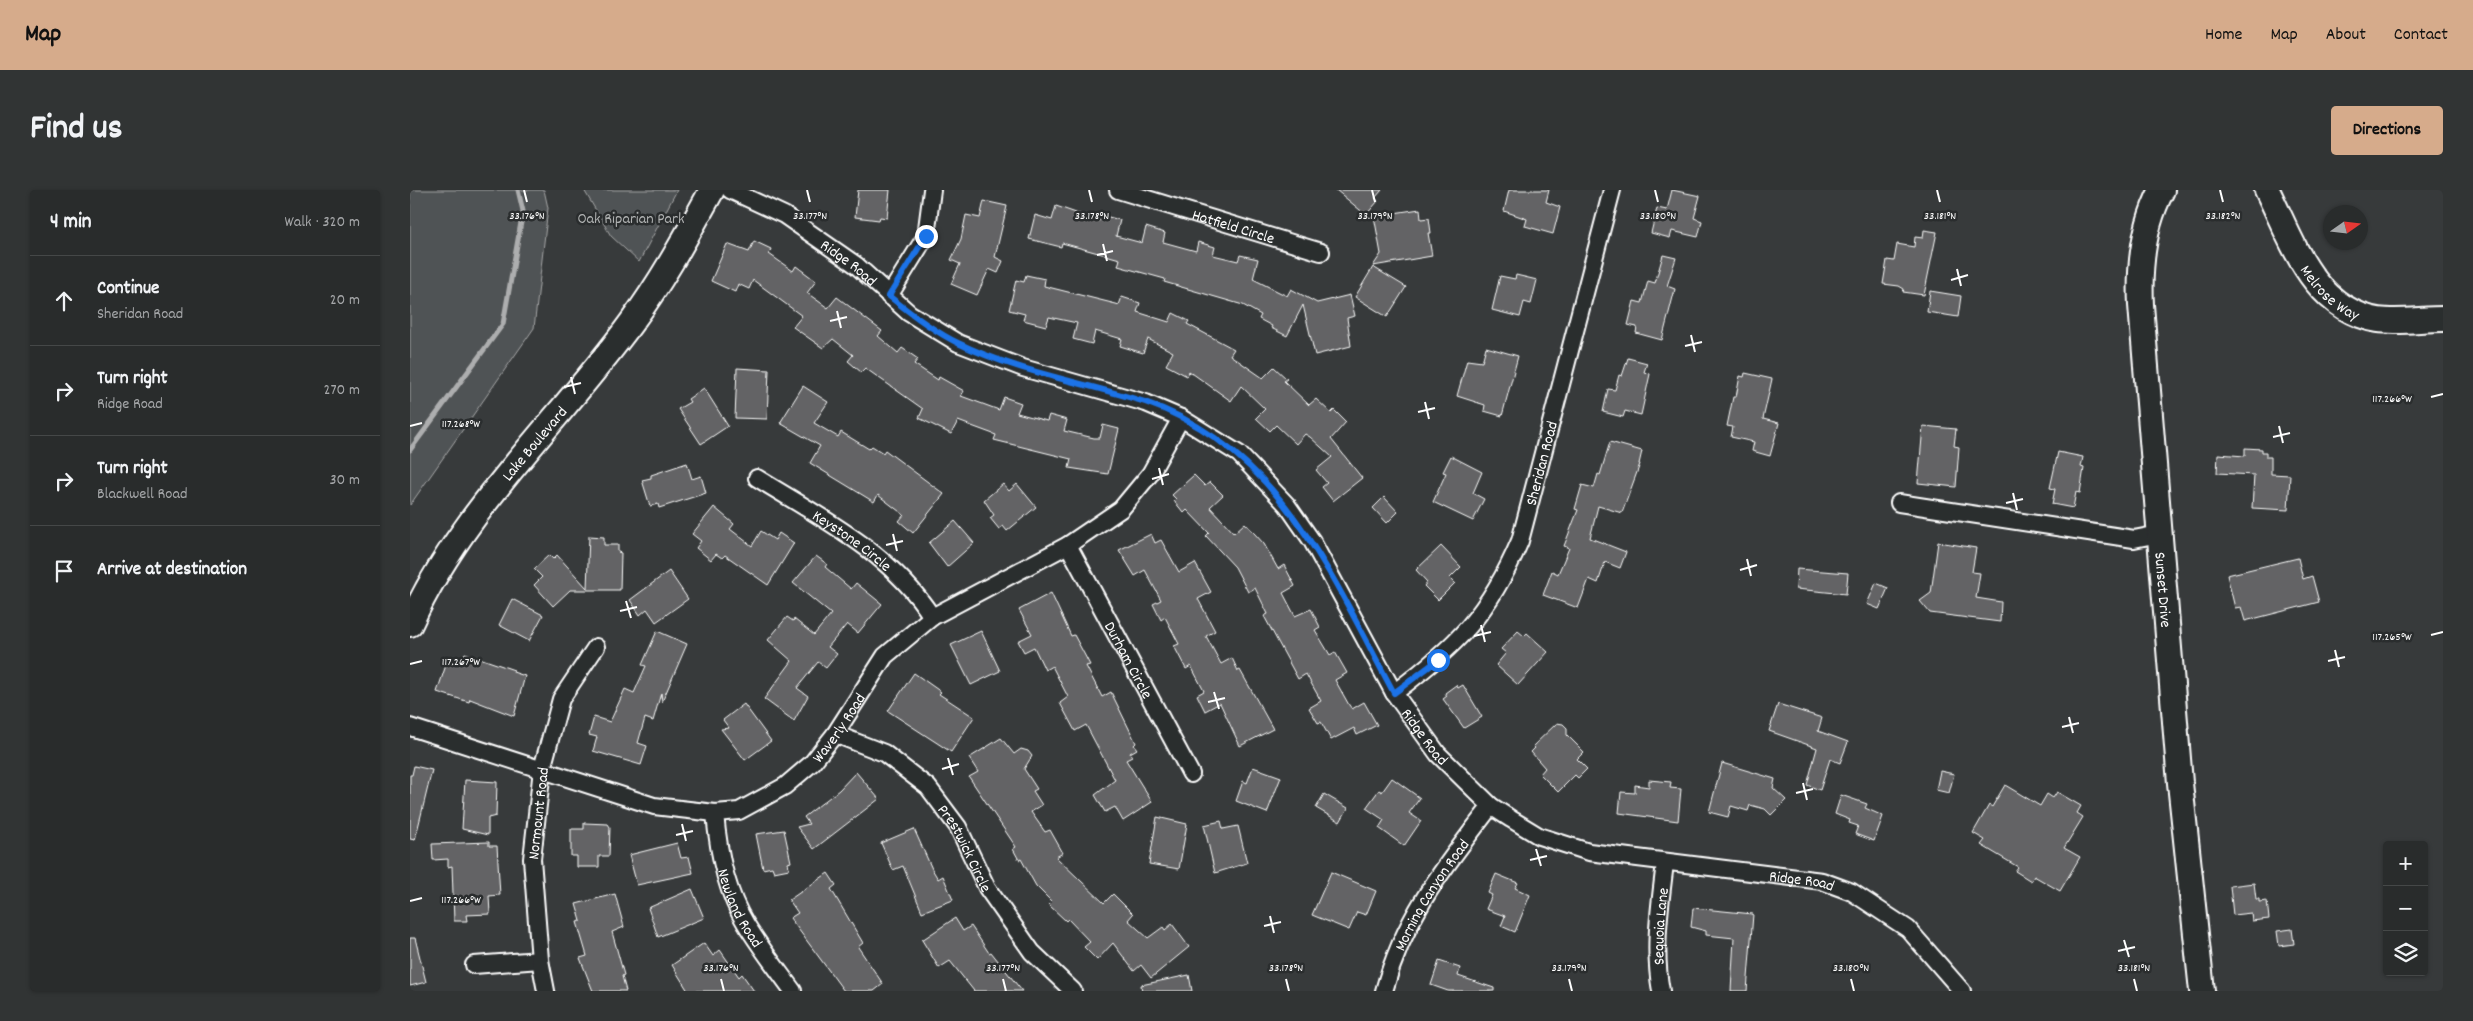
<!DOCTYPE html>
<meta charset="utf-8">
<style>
body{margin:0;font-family:Dekko,sans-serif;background:#313434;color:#f1f3f6}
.controls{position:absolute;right:15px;bottom:15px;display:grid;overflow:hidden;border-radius:5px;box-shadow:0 1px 4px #0004}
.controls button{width:45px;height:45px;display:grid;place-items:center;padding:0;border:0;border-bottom:1px solid #454848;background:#292c2c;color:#f1f3f6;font:25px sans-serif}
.compass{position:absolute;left:1913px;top:15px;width:45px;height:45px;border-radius:50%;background:#292c2c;box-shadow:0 1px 4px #0004;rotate:76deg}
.stop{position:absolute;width:15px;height:15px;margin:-11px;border:4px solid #1a73e8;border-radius:50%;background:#fff}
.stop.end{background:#1a73e8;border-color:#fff;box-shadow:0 1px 5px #0008}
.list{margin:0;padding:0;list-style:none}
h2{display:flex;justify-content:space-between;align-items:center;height:65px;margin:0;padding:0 20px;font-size:21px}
h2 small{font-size:16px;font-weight:400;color:#a5a7a9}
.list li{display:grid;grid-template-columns:32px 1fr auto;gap:15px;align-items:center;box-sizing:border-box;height:90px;padding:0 20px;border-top:1px solid #454848}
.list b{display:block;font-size:19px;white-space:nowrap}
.list p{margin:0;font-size:16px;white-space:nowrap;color:#a5a7a9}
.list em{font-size:16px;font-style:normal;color:#a5a7a9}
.icon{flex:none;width:28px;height:28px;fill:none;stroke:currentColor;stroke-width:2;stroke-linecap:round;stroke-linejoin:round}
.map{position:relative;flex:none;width:2033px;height:801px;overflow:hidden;border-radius:5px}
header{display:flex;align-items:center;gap:30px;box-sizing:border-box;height:70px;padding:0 25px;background:#d6ab8b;color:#111}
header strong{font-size:24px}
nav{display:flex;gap:28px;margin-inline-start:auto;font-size:18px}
.intro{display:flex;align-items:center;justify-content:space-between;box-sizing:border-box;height:120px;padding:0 30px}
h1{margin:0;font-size:35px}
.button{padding:12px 22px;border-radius:5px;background:#d6ab8b;color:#111;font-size:18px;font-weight:700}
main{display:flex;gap:30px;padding:0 30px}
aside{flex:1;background:#292c2c;border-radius:5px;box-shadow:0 1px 4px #0004}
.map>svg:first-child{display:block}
</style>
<header>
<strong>Map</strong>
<nav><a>Home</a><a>Map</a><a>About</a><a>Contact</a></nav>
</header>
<div class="intro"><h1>Find us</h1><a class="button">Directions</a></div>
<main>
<aside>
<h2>4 min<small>Walk · 320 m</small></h2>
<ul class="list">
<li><svg class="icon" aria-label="ahead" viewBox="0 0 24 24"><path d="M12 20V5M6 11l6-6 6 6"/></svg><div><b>Continue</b><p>Sheridan Road</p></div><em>20 m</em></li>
<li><svg class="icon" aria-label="right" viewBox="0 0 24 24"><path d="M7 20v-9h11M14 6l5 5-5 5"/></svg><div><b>Turn right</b><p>Ridge Road</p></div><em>270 m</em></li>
<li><svg class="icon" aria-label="right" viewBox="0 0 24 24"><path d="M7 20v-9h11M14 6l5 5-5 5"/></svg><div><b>Turn right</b><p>Blackwell Road</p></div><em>30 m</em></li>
<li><svg class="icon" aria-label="arrive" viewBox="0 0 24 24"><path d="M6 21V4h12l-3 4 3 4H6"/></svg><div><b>Arrive at destination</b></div></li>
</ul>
</aside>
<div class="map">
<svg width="2033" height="801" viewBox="0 0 2033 801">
<rect width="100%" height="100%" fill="#373a3b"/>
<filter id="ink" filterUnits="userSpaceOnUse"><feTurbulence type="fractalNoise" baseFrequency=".02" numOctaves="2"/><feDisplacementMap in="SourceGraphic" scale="10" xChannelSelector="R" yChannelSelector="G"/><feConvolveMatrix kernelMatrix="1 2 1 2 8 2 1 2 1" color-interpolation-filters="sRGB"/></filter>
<g filter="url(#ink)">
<!-- green -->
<g fill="#505354" stroke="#a8a9aa">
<polygon points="0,0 134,0 138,18 124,138 0,315"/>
<polygon points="174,0 267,0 229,72 201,46"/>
</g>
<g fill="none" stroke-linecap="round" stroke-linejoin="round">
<!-- stream -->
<polyline stroke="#adaeaf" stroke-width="5" points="0,260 93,134 113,21 108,0"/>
</g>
<!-- building -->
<g fill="#636465" stroke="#fff">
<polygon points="448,0 480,0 477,28 470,27 469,30 445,27"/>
<polygon points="926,0 972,0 965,8 968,11 956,25"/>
<polygon points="1099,0 1139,0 1136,12 1150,17 1143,44 1115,36 1117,29 1094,21"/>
<polygon points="1262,0 1290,6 1284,28 1292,31 1288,47 1262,41 1260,48 1241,43 1247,18 1257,20"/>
<polygon points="574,11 597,16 585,67 593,71 588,83 579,79 567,105 541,94 550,74 541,70 551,49 556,25 570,28"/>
<polygon points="646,16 689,31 691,25 710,30 706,46 732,53 736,37 755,43 753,52 786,61 788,52 805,57 803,65 828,71 830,65 848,69 843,89 877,106 881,99 907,113 940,105 945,126 937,128 941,156 905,165 893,115 877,146 861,138 862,136 849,129 851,125 833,115 754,92 755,89 708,76 710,69 652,53 651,57 619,49 625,25 642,30"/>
<polygon points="1010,19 1011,29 1019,28 1021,43 1018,43 1022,66 963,76 971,64 964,26"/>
<polygon points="1514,40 1527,42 1514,105 1493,102 1494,99 1489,96 1473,94 1477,70 1484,71 1487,54 1504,57 1505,47 1513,48"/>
<polygon points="344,51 361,59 359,64 383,81 386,76 406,91 397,103 418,118 427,107 472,141 468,146 488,163 492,158 508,169 504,174 528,190 529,187 554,201 551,206 589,220 594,207 611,213 607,223 637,231 639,225 657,230 654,241 684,248 690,248 693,235 709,239 698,284 659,278 661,269 584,250 586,245 548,231 541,244 509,228 513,219 455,178 451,182 438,171 443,165 423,149 413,158 383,137 392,126 343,90 339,99 328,94 325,102 301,91 317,54 339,62"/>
<polygon points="1253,65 1266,68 1257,96 1265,99 1252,150 1226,143 1227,137 1218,135 1224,111 1232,113 1238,91 1245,93"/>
<polygon points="963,77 996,97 977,127 945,107"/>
<polygon points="616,85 635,89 634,96 706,114 709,115 712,107 730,113 727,122 759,132 763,123 779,131 777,134 824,159 820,165 853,188 864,177 877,189 874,191 899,215 906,209 921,223 924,220 936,232 921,249 952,288 923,311 912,297 917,293 906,280 922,267 900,247 895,244 886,254 866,235 860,241 846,228 855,219 831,196 821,211 779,181 777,186 756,175 763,162 738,149 733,163 710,156 712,149 685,141 682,154 663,149 667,133 639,127 636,136 613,130 615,124 599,120 606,90 614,92"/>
<polygon points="1106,85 1127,90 1121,114 1114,112 1110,127 1082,120 1090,86 1105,89"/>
<polygon points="1520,101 1551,106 1548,127 1517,122"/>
<polygon points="1076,157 1108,166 1092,226 1074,221 1075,215 1047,206 1057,170 1072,172"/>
<polygon points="1218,168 1237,173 1234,182 1240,184 1231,225 1215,221 1213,227 1193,222 1198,199 1205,200 1209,185 1212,186"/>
<polygon points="327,178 359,180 357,229 325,228"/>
<polygon points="1335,183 1362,189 1353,229 1369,233 1360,266 1342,261 1344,252 1321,247 1323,237 1317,236 1323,207 1326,207 1330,186 1334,187"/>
<polygon points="393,196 418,212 404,233 428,247 431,242 459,259 462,256 473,263 475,260 534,304 503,343 489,331 494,325 468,305 464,312 400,273 410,256 370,233"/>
<polygon points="294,198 318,236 291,254 268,219 280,212 278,209"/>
<polygon points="1513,236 1546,239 1544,256 1549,257 1546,297 1508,293"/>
<polygon points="1200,252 1232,261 1229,274 1230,274 1212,323 1188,316 1180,348 1216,362 1210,378 1195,372 1188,393 1179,389 1168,418 1133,405 1142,381 1148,384 1159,358 1154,356 1168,320 1165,319 1172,295 1184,298 1188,284 1190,285"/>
<polygon points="1835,258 1852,259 1852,262 1856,262 1856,267 1861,267 1861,284 1880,285 1878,320 1842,318 1844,285 1807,283 1808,264 1835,266"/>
<polygon points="1648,262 1673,267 1671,277 1674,278 1670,303 1666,302 1663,318 1642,314 1645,299 1640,298"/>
<polygon points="1041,266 1072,282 1063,303 1074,309 1063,331 1023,312 1036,283 1033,282"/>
<polygon points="277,273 282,289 291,286 296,303 249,318 248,314 240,316 232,290 241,288 241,285"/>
<polygon points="784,285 795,296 800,292 813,305 800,317 824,343 835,333 854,354 868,379 874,375 885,396 873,403 885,426 901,419 910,437 905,440 920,465 925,462 937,483 925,490 939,515 942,519 954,512 967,535 947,545 944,538 921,550 911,532 908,533 899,518 911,511 896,484 888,489 854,426 858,424 845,398 838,402 825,377 796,346 799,343 777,320 774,323 764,311 766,309 762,305"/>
<polygon points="593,294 599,301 607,294 626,317 597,341 593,336 589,339 580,328 584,325 574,310"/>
<polygon points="974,307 988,322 977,333 963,318"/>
<polygon points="304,317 324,334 320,339 342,356 351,341 365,350 369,343 384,353 358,395 315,365 312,368 306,364 301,370 286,358 291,351 282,344"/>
<polygon points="545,331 564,353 537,377 519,353"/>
<polygon points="741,344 745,353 751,350 769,382 785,373 801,402 788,409 805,441 796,446 811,474 822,468 828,481 830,480 863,539 830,556 810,513 795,521 787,505 794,501 781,476 776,479 764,456 769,454 755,427 751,430 743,414 751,410 735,380 725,386 709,360"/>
<polygon points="179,346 194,347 194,355 208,355 208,362 211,363 210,400 160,400 143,416 124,395 132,387 124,379 139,365 143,369 147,365 177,398"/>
<polygon points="1528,352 1566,358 1562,382 1570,383 1566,408 1591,412 1590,432 1520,423 1510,411 1521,403"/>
<polygon points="1031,356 1051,377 1040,388 1045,393 1028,410 1014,396 1017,392 1006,380"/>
<polygon points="406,366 417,374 415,377 441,399 446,393 472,414 448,443 437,434 418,457 427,464 416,478 408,472 387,498 398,506 384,531 354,509 382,471 358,450 377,427 383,431 384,429 404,445 421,424 383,393"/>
<polygon points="1888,368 1893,389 1902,386 1909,412 1835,431 1831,417 1825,418 1817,385"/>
<polygon points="1387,379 1438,383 1436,404 1386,399"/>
<polygon points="259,381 278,409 246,432 237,419 230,425 220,410"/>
<polygon points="1466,393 1478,398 1469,419 1457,414"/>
<polygon points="641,403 661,446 664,445 680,475 676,476 692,507 701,502 726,553 724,555 727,559 720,563 722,567 716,570 742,612 713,631 705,617 695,622 685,605 705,590 676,535 665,541 650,513 658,507 642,476 635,480 624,457 614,462 608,451 622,444 609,420"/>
<polygon points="102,409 133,425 119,451 89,435"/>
<polygon points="247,441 277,454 252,512 251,503 243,531 235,528 228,553 237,556 231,575 183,561 187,547 179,545 184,527 200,532 215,499 224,503 236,476 232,475"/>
<polygon points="571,441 590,481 561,495 541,455"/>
<polygon points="1108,441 1114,446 1117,443 1138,462 1108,495 1086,475 1096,463 1091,459"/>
<polygon points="55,463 104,480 103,482 115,486 104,526 60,509 59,512 27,502 39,466 52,471"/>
<polygon points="504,483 531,502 529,504 564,527 541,562 478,521"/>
<polygon points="1046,495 1048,498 1053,495 1072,527 1054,538 1033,509 1037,506 1035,503"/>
<polygon points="334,514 361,551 335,570 311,539 319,538 313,530"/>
<polygon points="1368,514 1412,528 1408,541 1438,552 1430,573 1420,569 1410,600 1397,595 1407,558 1359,541"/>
<polygon points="1147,533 1153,534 1157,538 1157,545 1174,562 1167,569 1177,579 1168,588 1165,585 1148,602 1130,584 1135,578 1121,562 1125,558 1123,556"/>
<polygon points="591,548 604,564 611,559 618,561 622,566 614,579 627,599 623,601 632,615 621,622 635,642 640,640 653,663 646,667 694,713 703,704 723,724 718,730 738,748 753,737 755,740 762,734 779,757 741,788 731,775 724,781 703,753 687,770 674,757 680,752 658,729 656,731 639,715 642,712 626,696 611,669 609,670 603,659 606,657 559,587 568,582 559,568"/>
<polygon points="1312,573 1365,589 1363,598 1376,610 1361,625 1355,619 1340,615 1338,621 1321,616 1318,627 1299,622"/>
<polygon points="4,576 22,580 5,650 0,649 0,585 2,585"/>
<polygon points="843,577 871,587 857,623 826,611 833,591 837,593"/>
<polygon points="1530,581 1544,584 1539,603 1526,600"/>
<polygon points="446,582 469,609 404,659 387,637 399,634 394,627 429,600"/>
<polygon points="982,588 1010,608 999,623 1011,631 994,656 969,638 974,630 956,618 969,600 972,602"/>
<polygon points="55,590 87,592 86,626 78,628 78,645 52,639"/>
<polygon points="1239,590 1261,592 1260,598 1271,599 1268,631 1209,623 1211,602 1225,603 1225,595 1239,597"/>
<polygon points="1595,595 1630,616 1637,604 1643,608 1647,602 1671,616 1667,623 1673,627 1654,658 1670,667 1650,701 1624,686 1621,691 1605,681 1608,677 1571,655 1575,650 1563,643 1579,615 1582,617"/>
<polygon points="914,604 938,618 930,632 906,618"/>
<polygon points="1431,605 1457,614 1455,618 1473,626 1464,651 1445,644 1448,636 1439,633 1440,630 1425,624"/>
<polygon points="747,627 777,634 769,679 739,674"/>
<polygon points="811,631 813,639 828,636 837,673 805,683 794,635"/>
<polygon points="174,633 198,634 200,637 199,666 189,666 189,677 167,677 167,666 161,666 161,639 174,639"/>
<polygon points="504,639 522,679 528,689 533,686 543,710 512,722 493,676 483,680 471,653"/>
<polygon points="374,640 381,672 378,673 379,679 364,682 362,677 353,679 346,644"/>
<polygon points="79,652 79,656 87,656 90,705 79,706 80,724 56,725 57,731 44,731 42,676 38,677 38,669 23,670 22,654"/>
<polygon points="267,653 271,668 279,667 283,683 227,695 219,665"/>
<polygon points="921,682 966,701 956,725 947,722 939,740 902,725"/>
<polygon points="418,683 426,695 421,699 453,753 448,757 473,794 464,801 434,801 380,728 388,723 379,710"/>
<polygon points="1086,684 1108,693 1105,698 1120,705 1105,742 1091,736 1095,726 1076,719 1082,705 1078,703"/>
<polygon points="1844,693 1846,709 1849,709 1849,712 1857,711 1859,729 1842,731 1841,723 1823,725 1820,696"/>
<polygon points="282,699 294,728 248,747 238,718"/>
<polygon points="205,704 214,737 202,742 214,785 212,786 216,801 183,801 170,768 177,766 167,732 171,731 166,714"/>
<polygon points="1283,718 1343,724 1337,801 1321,801 1324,748 1296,745 1296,741 1281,737"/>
<polygon points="545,728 553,741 561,736 579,763 581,762 612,801 564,801 540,771 529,778 512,750"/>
<polygon points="1882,739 1884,754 1869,756 1867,741"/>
<polygon points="0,748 5,748 16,792 0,796"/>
<polygon points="294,753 303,766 310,760 329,787 332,784 344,801 278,801 262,775"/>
<polygon points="1029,771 1050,778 1048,786 1084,798 1084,801 1038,801 1021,795"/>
<polygon points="779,785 782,801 732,801 731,795"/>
</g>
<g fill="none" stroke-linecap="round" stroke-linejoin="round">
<defs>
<g id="street">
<path id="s1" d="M320,0L374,25L446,75L499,123L548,153L613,178L736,213L771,228L829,264L877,315L902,351L984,503L1028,564L1081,616L1101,629L1129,646L1179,662L1412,691L1442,702L1498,739L1552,801"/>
<path id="s2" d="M708,0L911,62"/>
<polyline points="479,106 516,46 522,0"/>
<path id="s3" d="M347,288C410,327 482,363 522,427"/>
<polyline points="1489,313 1724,349 1749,344"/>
<path id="s4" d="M658,355L781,584"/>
<path id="s5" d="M984,503C1046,456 1079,424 1110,351L1202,0"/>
<path id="s6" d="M0,537L244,616L305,623L329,621L375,596L402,573L425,544L475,466L522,427L658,355L711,319L740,284L771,228"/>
<path id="s7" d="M425,544L474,563L518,597L548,637L577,698L622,762L663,801"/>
<path id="s8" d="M305,623C308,660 316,702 336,734C350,757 367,779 383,801"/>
<polyline points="64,775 130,770"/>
<path id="s9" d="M136,801L130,770L122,669L132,579L151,509L186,457"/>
<path id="s10" d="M974,801C994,726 1035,676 1081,616"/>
<path id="s11" d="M1251,801C1243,758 1250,716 1255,673"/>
</g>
<g id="secondary">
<path id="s12" d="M1752,0C1733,36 1729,75 1731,115L1770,593L1792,801"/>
<path id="s13" d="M1857,0C1883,52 1903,119 1968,130C1988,133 2012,129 2033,129"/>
<path id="s14" d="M0,434C52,319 148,233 221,133C252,91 277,45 302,0"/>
</g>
</defs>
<!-- street casing -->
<use href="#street" stroke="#fff" stroke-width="20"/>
<!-- secondary casing -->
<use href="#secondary" stroke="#fff" stroke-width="28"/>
<!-- street -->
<use href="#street" stroke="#2a2d2e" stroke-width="16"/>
<!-- secondary -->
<use href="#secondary" stroke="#2a2d2e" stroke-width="24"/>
</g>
</g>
<g fill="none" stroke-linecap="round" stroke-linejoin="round" filter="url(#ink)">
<!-- route -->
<path stroke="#1a73e8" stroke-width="6" d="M516,46L479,106C500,123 523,141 548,153C607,182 673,192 735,212C870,258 922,388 984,503L1028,470"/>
</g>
<!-- ticks -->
<path fill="none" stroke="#fff" stroke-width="2" d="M114,0L117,12M397,0L400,12M679,0L682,12M962,0L965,12M1245,0L1248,12M1527,0L1530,12M1810,0L1813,12M693,54L697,71M687,65L703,61M1547,79L1551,96M1541,90L1558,85M427,121L431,138M420,131L437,127M1281,145L1285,162M1275,156L1292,152M161,187L165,204M154,197L171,193M2021,207L2033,204M1015,212L1019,229M1008,222L1025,218M0,236L12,233M1869,236L1873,253M1863,247L1880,243M749,278L753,295M742,289L759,284M1603,303L1607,320M1596,313L1613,309M483,344L487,361M476,355L493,351M1337,369L1341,386M1330,380L1347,375M216,411L221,428M210,421L227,417M1071,435L1075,452M2021,445L2033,442M1064,446L1081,442M1925,460L1929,477M1918,471L1935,467M0,474L12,471M804,502L809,519M798,512L815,508M1659,527L1663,543M1652,537L1669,533M538,568L543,585M532,579L549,574M1393,593L1397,610M1386,603L1403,599M272,634L276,651M266,645L283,641M1126,659L1131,676M1120,670L1137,666M0,711L12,708M860,726L864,743M854,736L871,732M1714,750L1719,767M1708,761L1725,757M311,789L314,801M593,789L596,801M876,789L879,801M1159,789L1162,801M1441,789L1444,801M1724,789L1727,801"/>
<g text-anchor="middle" stroke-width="5" stroke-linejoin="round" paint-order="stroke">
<!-- park labels -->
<g font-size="16" fill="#b0b2b2" stroke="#2a2d2e">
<text x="221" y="33">Oak Riparian Park</text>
</g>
<!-- street labels -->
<g font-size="16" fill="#fff" stroke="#2a2d2e">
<text dy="6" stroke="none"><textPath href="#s2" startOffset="121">Hatfield Circle</textPath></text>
<text dy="6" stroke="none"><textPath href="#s1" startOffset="140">Ridge Road</textPath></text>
<text dy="6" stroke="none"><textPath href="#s13" startOffset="122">Melrose Way</textPath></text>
<text dy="6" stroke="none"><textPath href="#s14" startOffset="220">Lake Boulevard</textPath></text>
<text dy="6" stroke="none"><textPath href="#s5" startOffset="281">Sheridan Road</textPath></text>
<text dy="6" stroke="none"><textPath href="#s3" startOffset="114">Keystone Circle</textPath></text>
<text dy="6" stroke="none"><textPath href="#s12" startOffset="404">Sunset Drive</textPath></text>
<text dy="6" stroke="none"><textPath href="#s4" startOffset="130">Durham Circle</textPath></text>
<text dy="6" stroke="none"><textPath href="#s6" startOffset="474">Waverly Road</textPath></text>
<text dy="6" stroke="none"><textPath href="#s1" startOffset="920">Ridge Road</textPath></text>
<text dy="6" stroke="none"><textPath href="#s9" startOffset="179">Normount Road</textPath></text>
<text dy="6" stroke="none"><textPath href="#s7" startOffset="180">Prestwick Circle</textPath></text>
<text dy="6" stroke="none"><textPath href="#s1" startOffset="1340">Ridge Road</textPath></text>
<text dy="6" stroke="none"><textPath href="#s10" startOffset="108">Morning Canyon Road</textPath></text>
<text dy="6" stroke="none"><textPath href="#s8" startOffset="99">Newland Road</textPath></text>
<text dy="6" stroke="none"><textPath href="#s11" startOffset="65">Sequoia Lane</textPath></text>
</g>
</g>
<g font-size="12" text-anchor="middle" fill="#fff" stroke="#2a2d2e" stroke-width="5" stroke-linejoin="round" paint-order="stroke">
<text x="117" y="29">33.176°N</text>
<text x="400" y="29">33.177°N</text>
<text x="682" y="29">33.178°N</text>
<text x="965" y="29">33.179°N</text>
<text x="1248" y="29">33.180°N</text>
<text x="1530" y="29">33.181°N</text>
<text x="1813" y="29">33.182°N</text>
<text x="1982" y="212">117.266°W</text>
<text x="51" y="237">117.268°W</text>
<text x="1982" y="450">117.265°W</text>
<text x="51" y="475">117.267°W</text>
<text x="51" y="713">117.266°W</text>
<text x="311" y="781">33.176°N</text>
<text x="593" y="781">33.177°N</text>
<text x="876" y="781">33.178°N</text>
<text x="1159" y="781">33.179°N</text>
<text x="1441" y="781">33.180°N</text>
<text x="1724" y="781">33.181°N</text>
</g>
</svg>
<div class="controls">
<button>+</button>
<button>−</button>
<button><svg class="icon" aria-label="layers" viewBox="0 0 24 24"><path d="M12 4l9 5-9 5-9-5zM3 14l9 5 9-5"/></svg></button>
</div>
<svg class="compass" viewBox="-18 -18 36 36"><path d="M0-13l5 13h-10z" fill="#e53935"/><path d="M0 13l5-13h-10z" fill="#a5a7a9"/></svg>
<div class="stop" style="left:1028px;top:470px"></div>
<div class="stop end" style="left:516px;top:46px"></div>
</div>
</main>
